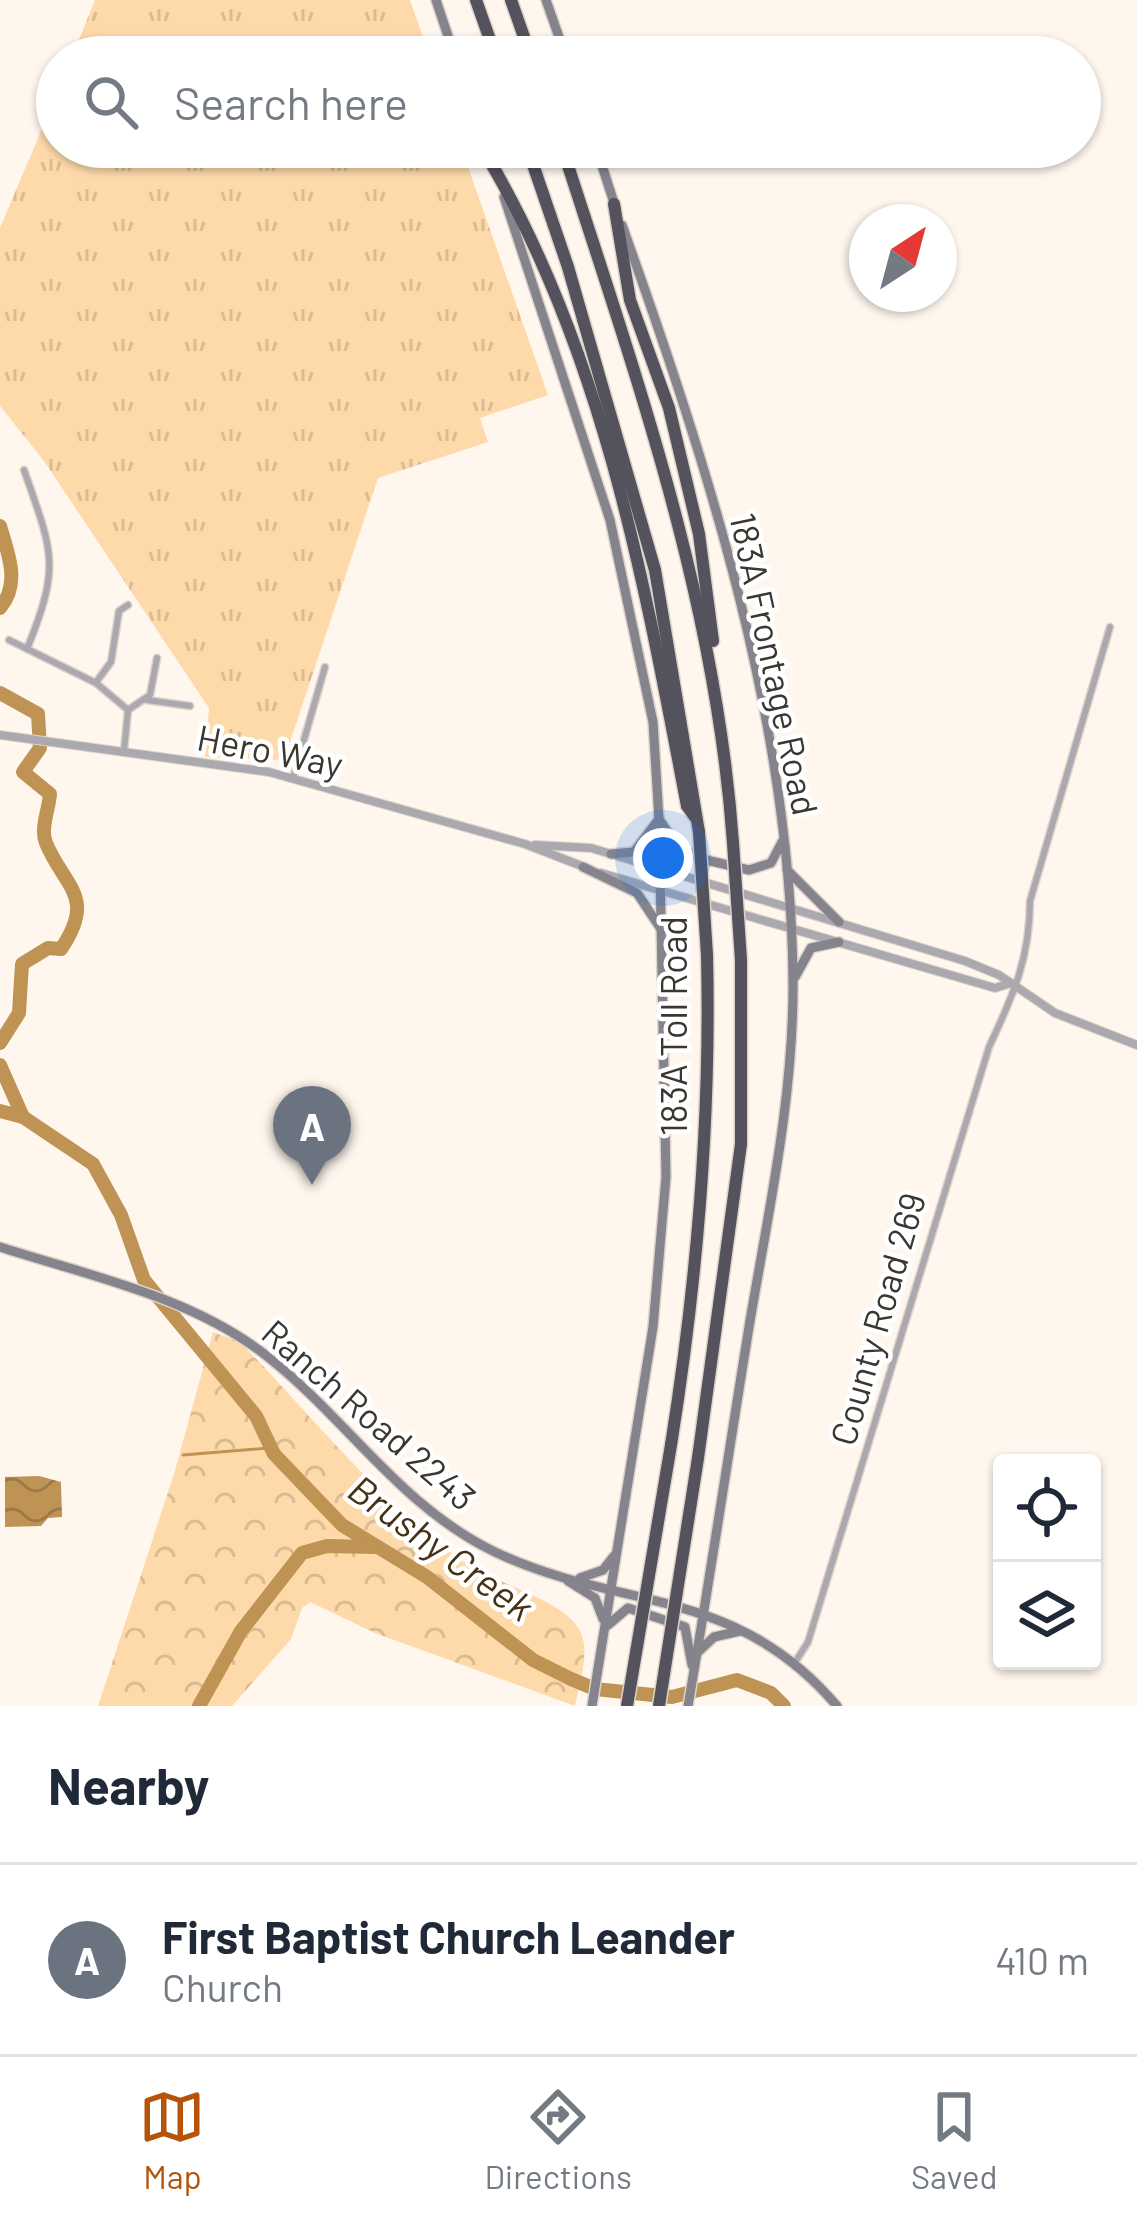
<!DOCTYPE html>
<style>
body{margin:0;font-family:Barlow,sans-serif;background:#f6f6f7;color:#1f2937}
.controls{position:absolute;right:36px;bottom:36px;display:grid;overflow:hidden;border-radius:12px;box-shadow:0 3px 9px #0004}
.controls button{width:108px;height:108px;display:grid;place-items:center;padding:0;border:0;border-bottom:3px solid #e0e1e3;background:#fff;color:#1f2937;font:60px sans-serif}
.compass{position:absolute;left:849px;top:204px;width:108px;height:108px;border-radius:50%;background:#fff;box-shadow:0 3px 9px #0004;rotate:36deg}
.you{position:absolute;left:663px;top:858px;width:42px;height:42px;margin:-30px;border:9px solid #fff;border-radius:50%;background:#1a73e8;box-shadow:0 0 0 18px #1a73e833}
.badge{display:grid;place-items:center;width:78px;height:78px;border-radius:50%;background:#b45309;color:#fff;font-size:39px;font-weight:700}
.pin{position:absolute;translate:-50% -99px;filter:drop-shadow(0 3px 6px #0008)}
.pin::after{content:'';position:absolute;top:63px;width:42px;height:36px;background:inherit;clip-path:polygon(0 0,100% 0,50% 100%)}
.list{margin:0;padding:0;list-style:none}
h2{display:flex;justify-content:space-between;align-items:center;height:156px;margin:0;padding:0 48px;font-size:51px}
h2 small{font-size:39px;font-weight:400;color:#747a83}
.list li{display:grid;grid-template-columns:78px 1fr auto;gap:36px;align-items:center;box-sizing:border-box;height:192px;padding:0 48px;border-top:3px solid #e0e1e3}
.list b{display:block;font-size:45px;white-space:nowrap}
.list p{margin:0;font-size:39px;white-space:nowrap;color:#747a83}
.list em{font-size:39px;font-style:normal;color:#747a83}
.icon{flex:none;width:66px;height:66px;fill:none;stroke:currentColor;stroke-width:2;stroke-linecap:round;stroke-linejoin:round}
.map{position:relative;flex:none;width:1137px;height:1706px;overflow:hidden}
.search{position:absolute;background:#fff;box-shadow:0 3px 9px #0004;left:36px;right:36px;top:36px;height:132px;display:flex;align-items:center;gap:30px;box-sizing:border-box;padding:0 42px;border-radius:66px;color:#747a83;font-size:45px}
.sheet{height:348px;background:#fff}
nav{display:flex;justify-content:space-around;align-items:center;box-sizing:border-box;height:168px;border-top:3px solid #e0e1e3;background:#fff;font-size:33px;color:#747a83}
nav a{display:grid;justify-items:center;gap:6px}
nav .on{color:#b45309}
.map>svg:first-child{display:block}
</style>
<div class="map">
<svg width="1137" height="1706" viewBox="0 0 1137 1706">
<defs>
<pattern id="grass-tufts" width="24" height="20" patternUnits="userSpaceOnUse" patternTransform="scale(3)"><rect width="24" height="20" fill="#fedaaa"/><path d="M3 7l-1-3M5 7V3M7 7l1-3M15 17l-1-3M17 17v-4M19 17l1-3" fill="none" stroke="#dabc93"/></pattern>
<pattern id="forest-crowns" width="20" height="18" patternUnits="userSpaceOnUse" patternTransform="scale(3)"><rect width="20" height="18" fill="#fedaaa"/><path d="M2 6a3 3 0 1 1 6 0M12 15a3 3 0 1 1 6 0" fill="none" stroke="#dabc93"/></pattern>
<pattern id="water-waves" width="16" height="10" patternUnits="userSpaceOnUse" patternTransform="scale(3)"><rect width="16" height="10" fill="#bf9354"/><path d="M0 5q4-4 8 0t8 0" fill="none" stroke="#9c7946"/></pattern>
</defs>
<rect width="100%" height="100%" fill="#fff7ee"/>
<!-- grass -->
<g fill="url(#grass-tufts)">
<polygon points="95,0 410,0 430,57 72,57"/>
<polygon points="57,93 57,147 461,147 548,395 480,418 488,442 378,478 284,760 205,757 209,708 44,461 0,406 0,228"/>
</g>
<!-- forest -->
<path fill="url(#forest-crowns)" d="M213,1332L240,1342C311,1415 380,1503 464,1562C492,1583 568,1600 581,1633C590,1654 579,1685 575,1706L375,1633L310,1602L302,1608L291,1639L232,1706H98L174,1474Z"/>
<!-- water -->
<polygon fill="url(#water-waves)" points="39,1476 61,1482 62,1517 48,1518 41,1526 5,1527 5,1477"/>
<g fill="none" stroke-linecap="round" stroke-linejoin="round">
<!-- stream -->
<polyline stroke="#bf9354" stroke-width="3" points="183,1455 269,1448"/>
<!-- river -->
<g stroke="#bf9354" stroke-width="14">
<path d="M0,526C8,554 21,583 0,608"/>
<path d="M0,693L38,714L40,748L23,772L50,794C49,809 40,829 46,843C64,887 97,896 61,949L48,948L22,964L19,1013L0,1043"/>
<polyline points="0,1065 23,1117"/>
<polyline points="0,1111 23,1117 93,1164 121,1215 144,1280 256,1416 274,1454 342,1525 427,1577 533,1660 571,1679 595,1689 672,1697 737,1680 771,1693 784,1706"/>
<polyline points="199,1706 241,1631 302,1553 327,1546 375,1547"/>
</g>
<defs>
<g id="minor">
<path d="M24,470C53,553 61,565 27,649"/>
<polyline points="9,640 96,683 128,710 124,751"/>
<polyline points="97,681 111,662 119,611 128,605"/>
<polyline points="147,700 190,706"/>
<polyline points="128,710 150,695 157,658"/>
<polyline points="293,778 325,667"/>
<path d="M794,1664L808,1642L989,1047C1013,996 1030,958 1030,901L1110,627"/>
</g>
<g id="tertiary">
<polyline points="0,735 269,772 525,844 587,868"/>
<polyline points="535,845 591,848 965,961 999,975 1055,1013 1137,1045"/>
<polyline points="601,873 995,988 1008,984"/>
</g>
<g id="secondary">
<polyline points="436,0 455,57"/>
<polyline points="546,0 566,57"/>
<polyline points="596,147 616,209"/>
<polyline points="504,197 610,520 653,722 659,819 666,1177 653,1327 592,1706"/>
<path d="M622,225C708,466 791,722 793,980C794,1095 769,1209 750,1321C729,1450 710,1578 688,1706"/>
<polyline points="659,819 676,844 698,858 749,870 771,863 782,842"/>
<polyline points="611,854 634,852 659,819"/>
<polyline points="583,867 637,893 661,929"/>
<polyline points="787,870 839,922"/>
<polyline points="795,977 811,948 839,942"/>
<path d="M0,1247C90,1276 193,1297 268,1357C348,1420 401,1507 495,1552C619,1611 735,1585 837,1706"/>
<polyline points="580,1578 603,1570 614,1556"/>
<polyline points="568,1581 595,1598 603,1619"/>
<polyline points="608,1625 628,1608 685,1627 692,1665"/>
<polyline points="698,1652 714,1637 740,1631"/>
</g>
<g id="motorway">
<polyline points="476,0 496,57"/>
<polyline points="511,0 531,57"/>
<polyline points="527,147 568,267 655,570 699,832"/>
<path d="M562,147C636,376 716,601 733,843"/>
<path d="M491,163C605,360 645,586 687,806L695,817"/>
<polyline points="614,204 630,300 669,408 699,534 713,641"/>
<path d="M671,1445C697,1282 711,1120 707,955"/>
<polyline points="698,1458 741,1144 741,960"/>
</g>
</defs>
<!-- minor casing -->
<use href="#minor" stroke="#dcd4cc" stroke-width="9"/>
<!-- tertiary casing -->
<use href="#tertiary" stroke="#dcd4cc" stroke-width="10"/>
<!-- secondary casing -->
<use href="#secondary" stroke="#dcd4cc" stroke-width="12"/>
<!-- motorway casing -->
<use href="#motorway" stroke="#dcd4cc" stroke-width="15"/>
<!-- minor -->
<use href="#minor" stroke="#aba9af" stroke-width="6"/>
<!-- tertiary -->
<use href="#tertiary" stroke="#aba9af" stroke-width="8"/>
<!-- secondary -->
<use href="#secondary" stroke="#85838c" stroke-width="9"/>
<!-- motorway -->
<use href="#motorway" stroke="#54525d" stroke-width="12"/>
<defs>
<g id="motorway-bridge">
<polyline points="699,832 707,955"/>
<polyline points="733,843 741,960"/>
<polyline points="627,1706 671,1445"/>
<polyline points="659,1706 698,1458"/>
</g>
</defs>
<!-- motorway-bridge casing -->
<use href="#motorway-bridge" stroke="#dcd4cc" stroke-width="15" stroke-linecap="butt"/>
<!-- motorway-bridge -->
<use href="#motorway-bridge" stroke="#54525d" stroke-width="12"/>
</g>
<g text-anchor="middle" stroke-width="9" stroke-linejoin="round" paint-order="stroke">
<!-- street labels -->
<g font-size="36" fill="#3a3631" stroke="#fff">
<text transform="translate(774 664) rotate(78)" y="13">183A Frontage Road</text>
<text transform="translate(270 751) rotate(11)" y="13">Hero Way</text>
<text transform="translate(674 1026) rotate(-90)" y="13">183A Toll Road</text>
<text transform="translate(878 1319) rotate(-74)" y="13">County Road 269</text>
<text transform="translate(369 1415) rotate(41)" y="13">Ranch Road 2243</text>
</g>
<!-- water labels -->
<g font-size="39" font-style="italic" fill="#453215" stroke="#fff">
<text transform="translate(441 1548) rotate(36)" y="14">Brushy Creek</text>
</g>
</g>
</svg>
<div class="controls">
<button><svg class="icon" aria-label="locate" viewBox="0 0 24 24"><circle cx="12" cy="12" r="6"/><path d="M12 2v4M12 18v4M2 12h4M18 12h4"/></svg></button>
<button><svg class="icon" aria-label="layers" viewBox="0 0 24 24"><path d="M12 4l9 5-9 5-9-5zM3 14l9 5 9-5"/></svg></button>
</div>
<svg class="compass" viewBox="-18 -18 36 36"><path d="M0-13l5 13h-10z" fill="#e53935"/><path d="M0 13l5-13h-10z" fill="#747a83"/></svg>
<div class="you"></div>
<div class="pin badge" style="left:312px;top:1185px;background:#6b7280">A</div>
<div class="search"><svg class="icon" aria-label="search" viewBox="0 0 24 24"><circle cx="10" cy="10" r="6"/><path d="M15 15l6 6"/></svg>Search here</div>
</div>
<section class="sheet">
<h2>Nearby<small></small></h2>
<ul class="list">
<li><span class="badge" style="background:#6b7280">A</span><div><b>First Baptist Church Leander</b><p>Church</p></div><em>410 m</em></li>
</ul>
</section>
<nav>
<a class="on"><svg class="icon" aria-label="map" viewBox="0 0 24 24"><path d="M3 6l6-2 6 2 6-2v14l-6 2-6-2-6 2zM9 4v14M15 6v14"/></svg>Map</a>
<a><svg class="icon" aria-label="directions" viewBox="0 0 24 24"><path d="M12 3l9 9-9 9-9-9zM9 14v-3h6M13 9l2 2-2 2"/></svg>Directions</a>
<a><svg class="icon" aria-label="saved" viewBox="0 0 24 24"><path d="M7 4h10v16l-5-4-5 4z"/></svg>Saved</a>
</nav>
